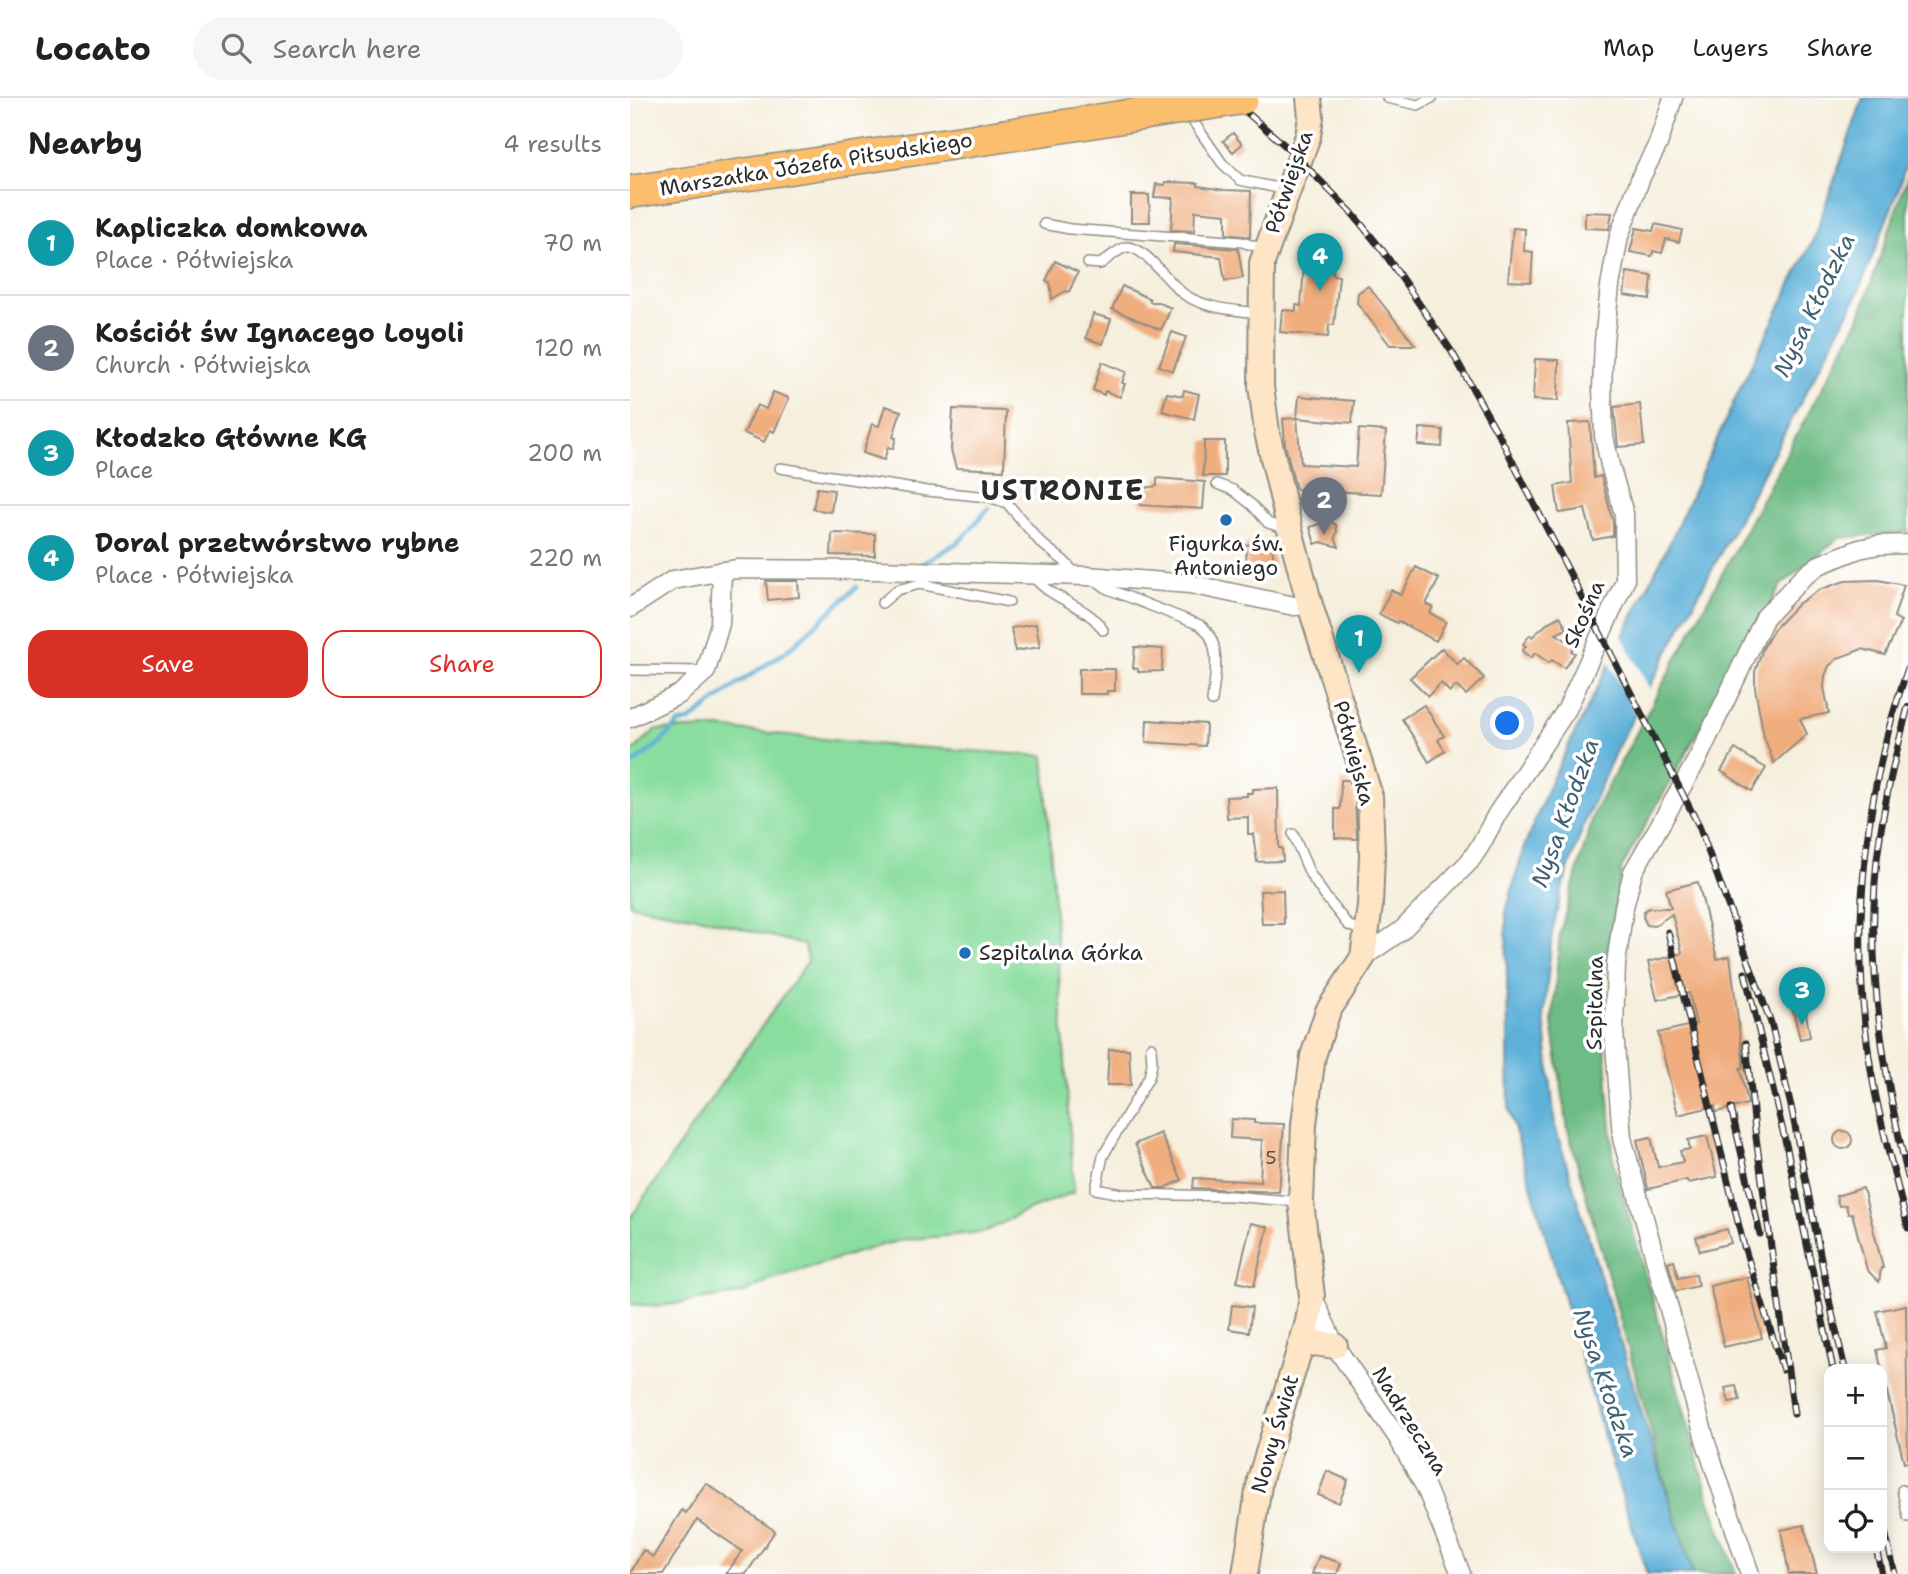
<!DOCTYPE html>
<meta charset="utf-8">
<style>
body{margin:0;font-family:"Shantell Sans",sans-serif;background:#f6f6f6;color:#202124}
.controls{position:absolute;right:21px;bottom:21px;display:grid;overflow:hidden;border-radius:14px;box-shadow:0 4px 18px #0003}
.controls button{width:63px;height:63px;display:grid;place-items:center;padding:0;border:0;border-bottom:2px solid #e0e0e0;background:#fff;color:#202124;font:35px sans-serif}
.you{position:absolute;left:878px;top:626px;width:24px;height:24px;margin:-18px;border:5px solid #fff;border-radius:50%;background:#1a73e8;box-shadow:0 0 0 10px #1a73e833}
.badge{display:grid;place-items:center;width:46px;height:46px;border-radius:50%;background:#d93025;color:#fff;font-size:23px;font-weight:700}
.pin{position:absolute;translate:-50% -58px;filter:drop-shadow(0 2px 4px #0008)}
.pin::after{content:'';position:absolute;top:37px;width:24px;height:21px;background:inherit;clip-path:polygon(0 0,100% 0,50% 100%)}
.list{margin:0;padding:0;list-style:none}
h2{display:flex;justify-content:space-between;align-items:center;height:91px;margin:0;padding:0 28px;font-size:30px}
h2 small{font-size:23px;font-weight:400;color:#757577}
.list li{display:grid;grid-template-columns:46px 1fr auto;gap:21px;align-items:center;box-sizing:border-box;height:105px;padding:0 28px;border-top:2px solid #e0e0e0}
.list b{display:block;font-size:26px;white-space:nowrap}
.list p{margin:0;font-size:23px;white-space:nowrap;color:#757577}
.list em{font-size:23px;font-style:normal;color:#757577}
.actions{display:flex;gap:14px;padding:21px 28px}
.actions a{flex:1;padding:16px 0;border:2px solid #d93025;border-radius:21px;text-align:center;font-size:24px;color:#d93025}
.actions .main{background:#d93025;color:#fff}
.icon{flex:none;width:38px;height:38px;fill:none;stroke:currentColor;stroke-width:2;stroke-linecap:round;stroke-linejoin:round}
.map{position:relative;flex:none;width:1278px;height:1476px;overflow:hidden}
header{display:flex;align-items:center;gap:42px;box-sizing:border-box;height:98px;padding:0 35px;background:#fff;border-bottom:2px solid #e0e0e0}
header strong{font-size:33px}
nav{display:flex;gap:38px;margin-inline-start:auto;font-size:24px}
.search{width:490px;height:63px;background:#f6f6f6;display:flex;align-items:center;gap:18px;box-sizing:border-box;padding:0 24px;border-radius:38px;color:#757577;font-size:26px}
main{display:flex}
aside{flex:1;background:#fff}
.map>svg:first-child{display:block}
</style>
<header>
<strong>Locato</strong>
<div class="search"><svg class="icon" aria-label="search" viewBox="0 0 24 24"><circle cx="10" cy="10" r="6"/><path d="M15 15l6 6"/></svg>Search here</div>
<nav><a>Map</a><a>Layers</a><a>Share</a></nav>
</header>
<main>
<aside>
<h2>Nearby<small>4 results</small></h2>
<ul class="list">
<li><span class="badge" style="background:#0f9aa8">1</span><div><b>Kapliczka domkowa</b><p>Place · Półwiejska</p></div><em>70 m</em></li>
<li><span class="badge" style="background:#6b7280">2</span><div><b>Kościół św Ignacego Loyoli</b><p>Church · Półwiejska</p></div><em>120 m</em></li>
<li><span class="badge" style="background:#0f9aa8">3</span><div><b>Kłodzko Główne KG</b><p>Place</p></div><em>200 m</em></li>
<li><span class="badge" style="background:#0f9aa8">4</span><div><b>Doral przetwórstwo rybne</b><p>Place · Półwiejska</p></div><em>220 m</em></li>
</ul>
<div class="actions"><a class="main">Save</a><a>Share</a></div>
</aside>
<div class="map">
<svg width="1278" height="1476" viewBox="0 0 1278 1476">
<rect width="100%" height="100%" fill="#fff"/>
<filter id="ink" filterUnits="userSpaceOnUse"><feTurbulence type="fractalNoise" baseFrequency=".0143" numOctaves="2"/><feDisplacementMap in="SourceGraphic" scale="14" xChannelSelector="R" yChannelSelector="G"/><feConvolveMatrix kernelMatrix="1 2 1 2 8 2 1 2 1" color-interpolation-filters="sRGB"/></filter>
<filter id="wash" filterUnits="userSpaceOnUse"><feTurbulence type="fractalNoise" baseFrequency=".00686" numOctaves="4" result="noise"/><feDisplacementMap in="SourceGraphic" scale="28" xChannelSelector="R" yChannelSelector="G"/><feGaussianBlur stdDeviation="1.57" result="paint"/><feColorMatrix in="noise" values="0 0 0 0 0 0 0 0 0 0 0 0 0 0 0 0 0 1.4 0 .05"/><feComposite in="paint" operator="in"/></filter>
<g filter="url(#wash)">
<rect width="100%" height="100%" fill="#f6efdd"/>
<!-- green -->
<polygon fill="#89dd9e" stroke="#5a8464" stroke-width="2" points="89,630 241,646 414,658 444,1094 391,1115 355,1134 272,1142 248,1148 139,1182 114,1195 30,1208 0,1206 0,1121 84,996 178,863 174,847 73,820 0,807 0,656 25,632"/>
<!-- forest -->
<polygon fill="#6ebc85" stroke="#4c7458" stroke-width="2" points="1278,77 1278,434 1209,440 1151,487 992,769 971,893 984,1067 1079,1400 1106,1476 1063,1476 1042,1409 938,1032 922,925 930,835 964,714 1229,221"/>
<!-- water -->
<polygon fill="#5db1d9" stroke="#446e82" stroke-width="2" points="1233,0 1278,0 1278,58 1268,93 1225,202 986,652 955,723 933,787 922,835 914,919 925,1028 1013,1319 1063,1476 1017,1476 982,1366 879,1011 876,814 893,752 920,685 1041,442 1112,286 1183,142"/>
<!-- pier -->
<polygon fill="#f6efdd" points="991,536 1021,594 1007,619 978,563"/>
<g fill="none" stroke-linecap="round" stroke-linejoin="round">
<!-- stream -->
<g stroke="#5db1d9" stroke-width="4.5">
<polyline points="292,466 330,443 359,410"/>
<polyline points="0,668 30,645 48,626 61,622 106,587 158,552 227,489"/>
</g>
</g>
<g id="blocks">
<!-- building -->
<g fill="#f0ad7e">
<polygon points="603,35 612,46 603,54 593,43"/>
<polygon points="535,84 568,85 568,88 594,92 621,93 620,139 596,136 596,116 565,113 564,133 541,132 543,100 524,99 526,86 535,87"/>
<polygon points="501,97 519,97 520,124 501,124"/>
<polygon points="955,114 982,115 979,131 955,130"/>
<polygon points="1025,126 1052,132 1049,144 1036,141 1032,155 1023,153 1022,158 1000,154 1006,130 1023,133"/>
<polygon points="883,130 895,131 894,153 903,154 901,184 878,183"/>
<polygon points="544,146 608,151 613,180 595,183 591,159 543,154"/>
<polygon points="425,163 448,174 439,194 436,193 422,201 420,184 416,183"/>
<polygon points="674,168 703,171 703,177 709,178 704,227 699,227 698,239 650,234 652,212 666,213 666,207 671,208"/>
<polygon points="997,174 1022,178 1020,201 994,197"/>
<polygon points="492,188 520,201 520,204 528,204 541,210 531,232 482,211"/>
<polygon points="738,188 785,247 760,247 727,205 728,195"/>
<polygon points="463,216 481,221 473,246 456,240"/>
<polygon points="542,234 556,239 543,273 529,268"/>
<polygon points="905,261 929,262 928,303 903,302"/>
<polygon points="472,264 496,274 492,285 495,286 490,299 475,293 474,297 463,292"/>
<polygon points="554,292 569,296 564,321 532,313 537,295 553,298"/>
<polygon points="143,294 159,300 144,334 140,332 134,344 114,335 127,307 136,311"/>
<polygon points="669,298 724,303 722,325 667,320"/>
<polygon points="1010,306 1014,347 988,349 984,309"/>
<polygon points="255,308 271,313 263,339 266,340 263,351 258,349 254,362 233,355 242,326 249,328"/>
<polygon points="323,311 376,313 374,372 326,370 321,352"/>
<polygon points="667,320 671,366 726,369 729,331 756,333 751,396 666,391 655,346 653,321"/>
<polygon points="960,324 964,380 971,378 983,424 983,438 963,442 955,411 929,415 925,388 942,385 938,325"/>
<polygon points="790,330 813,332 812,349 788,347"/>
<polygon points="574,343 595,343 595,378 573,378"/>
<polygon points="527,380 575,384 573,411 510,407 508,391 527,388"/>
<polygon points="187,390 204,392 201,414 183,411"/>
<polygon points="700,423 706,427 707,434 705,440 709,449 691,444 685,446 680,429"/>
<polygon points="202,435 245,436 245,458 201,457"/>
<polygon points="641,441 645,473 624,475 623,472 618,473 615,447 621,446 621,443"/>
<polygon points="786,469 809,481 796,506 803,509 800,515 816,524 806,543 768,523 767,525 749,516 761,492 771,497"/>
<polygon points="1248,482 1274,487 1264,519 1271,523 1255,557 1232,551 1208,560 1199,568 1195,578 1194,589 1199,615 1170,621 1177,636 1144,665 1134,639 1125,590 1125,574 1133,550 1144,531 1168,506 1189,492 1215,483"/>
<polygon points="136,483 168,483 169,499 138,502"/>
<polygon points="930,518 937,531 926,536 945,548 941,553 945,555 934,570 922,562 919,565 905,555 901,560 892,553 896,548 893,546 900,537 902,539 919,524"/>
<polygon points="406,526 410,549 385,553 381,530"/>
<polygon points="505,549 533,551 532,573 508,574 508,571 503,570"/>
<polygon points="812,550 827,566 834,560 854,580 836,597 826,588 820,594 811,585 798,598 780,580"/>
<polygon points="449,571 485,571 485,593 477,593 477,596 449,596"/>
<polygon points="794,607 814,638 808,642 815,653 799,664 772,621"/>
<polygon points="517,622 576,626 575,648 516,644"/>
<polygon points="1105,651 1136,670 1122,693 1091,673"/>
<polygon points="711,682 719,682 725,701 727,741 705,740 705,711 710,711"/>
<polygon points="648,690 649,750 652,750 653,763 627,764 623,736 618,736 618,719 597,720 596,699 617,698 617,695 623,695 623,691"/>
<polygon points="1068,784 1087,861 1100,858 1113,962 1113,970 1110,970 1118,1006 1086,1014 1085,1008 1048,1017 1028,935 1066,926 1059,895 1027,902 1018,864 1050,856 1052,854 1042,816 1024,828 1017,827 1013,819 1014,813 1019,810 1041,810 1036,792"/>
<polygon points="653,792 654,826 632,826 630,793"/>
<polygon points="1160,900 1175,909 1180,939 1170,941"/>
<polygon points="479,951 499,951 501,987 477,987"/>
<polygon points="601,1021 624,1022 624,1025 654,1026 649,1094 563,1090 564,1080 630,1084 632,1042 600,1040"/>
<circle cx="1213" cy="1042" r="9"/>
<polygon points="530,1035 552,1082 535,1090 525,1090 505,1046"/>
<polygon points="1077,1038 1087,1079 1058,1085 1057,1082 1018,1091 1007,1042 1021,1039 1028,1069 1053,1064 1050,1053 1060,1051 1058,1042"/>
<polygon points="1233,1090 1253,1170 1251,1170 1249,1184 1237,1172 1222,1115 1218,1116 1216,1107 1209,1108 1206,1098"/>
<polygon points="621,1125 638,1129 624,1188 607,1184"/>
<polygon points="1097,1131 1101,1145 1070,1153 1066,1139"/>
<polygon points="1044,1162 1048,1180 1066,1176 1068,1188 1046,1193 1038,1164"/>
<polygon points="1117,1179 1132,1240 1094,1249 1080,1188"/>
<polygon points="602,1207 622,1209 619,1234 599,1231"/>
<polygon points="1276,1207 1278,1364 1274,1365 1247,1252 1256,1250 1247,1213"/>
<polygon points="1106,1288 1110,1302 1099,1304 1095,1290"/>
<polygon points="697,1373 718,1382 709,1405 688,1397"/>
<polygon points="76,1385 145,1433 116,1476 96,1476 112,1453 67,1422 33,1476 0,1476 13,1452 23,1459 52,1412 56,1415"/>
<polygon points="1174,1427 1187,1476 1159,1476 1151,1432"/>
<polygon points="689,1458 711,1465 707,1476 682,1476"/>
</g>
</g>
</g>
<g filter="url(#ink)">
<use href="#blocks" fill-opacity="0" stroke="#908d84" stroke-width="2"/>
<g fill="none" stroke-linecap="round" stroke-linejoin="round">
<defs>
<g id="lane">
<polyline points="757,0 788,7 802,0"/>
<polyline points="558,16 592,65 610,82 657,92"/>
<polyline points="414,126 440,131 612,144 634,151"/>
<path d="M458,165L470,166C477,162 489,150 497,149C515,148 540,187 555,197C577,211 604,212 628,215"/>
<polyline points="150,370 297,393 359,399 377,405 411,445 434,463 447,477"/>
<polyline points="587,386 603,392 622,407 638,425 657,431"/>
<path d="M403,478C422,503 457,506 473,532"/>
<path d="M464,481L478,491L570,527C593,543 585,579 582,603"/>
<polyline points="252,505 267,492 290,486 379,504"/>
<polyline points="0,572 75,573"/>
<polyline points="663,736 680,776 695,798 718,827 734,834"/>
<polyline points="521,949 522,966 519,979 473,1058 466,1091 492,1096 603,1098 671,1104"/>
<polyline points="1272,1392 1278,1419"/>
</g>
<g id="street">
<polyline points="0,510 43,482 106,471 246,472 457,478 560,486 664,508 680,507"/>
<polyline points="0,620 50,596 76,573 90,526 92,473"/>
<polyline points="733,859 771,833 840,763 850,748 867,716 937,611 995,483 994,416 980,367 974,338 972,290 974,243 980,188 989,138 1011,79 1028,46 1043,0"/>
<polyline points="683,1199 705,1248 768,1340 796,1390 831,1476"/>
<polyline points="1120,1476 1076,1345 992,1040 984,933 986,866 994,809 1003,774 1067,662 1135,519 1173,479 1189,467 1229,451 1248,447 1278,446"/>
</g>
<g id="secondary">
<polyline points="670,1249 684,1245 705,1248"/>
<polyline points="615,1476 630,1381 678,1224 682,1198 671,1104 674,1026 683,958 698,913 733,859 740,808 742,756 740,698 680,507 660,432 637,334 631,288 632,165 678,38 681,19 679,0"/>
</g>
<polyline id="highway" points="0,94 372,38"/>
</defs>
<!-- lane casing -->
<use href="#lane" stroke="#908d84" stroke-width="12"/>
<!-- street casing -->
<use href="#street" stroke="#908d84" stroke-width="21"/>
<!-- secondary casing -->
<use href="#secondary" stroke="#908d84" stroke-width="28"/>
<!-- highway casing -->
<use href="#highway" stroke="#908d84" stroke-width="35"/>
<!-- lane -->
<use href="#lane" stroke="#fff" stroke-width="9"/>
<!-- street -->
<use href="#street" stroke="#fff" stroke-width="18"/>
<!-- secondary -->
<use href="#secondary" stroke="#fde5c5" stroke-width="24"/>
<!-- highway -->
<use href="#highway" stroke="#fabe6d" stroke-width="32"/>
<defs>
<g id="rail">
<polyline points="600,0 659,51 722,115 753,153 822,254 871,341 1069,728 1141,925 1161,1008 1200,1206 1215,1271"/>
<path d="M1278,570C1236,687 1221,820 1237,943C1244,1006 1263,1069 1278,1130"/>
<path d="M1278,609C1261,673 1245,742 1244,809C1241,900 1257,990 1278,1079"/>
<polyline points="1038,834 1113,1145 1153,1272"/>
<polyline points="1115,875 1156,1046 1203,1271"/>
<polyline points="1116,945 1125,1032 1164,1316"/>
<polyline points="1101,1010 1130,1136"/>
<polyline points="1252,1421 1265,1476"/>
<polyline points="1246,1450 1252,1476"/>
</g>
</defs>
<!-- rail casing -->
<use href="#rail" stroke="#2b2b2b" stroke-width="7"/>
<!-- rail -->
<use href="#rail" stroke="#fff" stroke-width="4.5" stroke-dasharray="13" stroke-linecap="butt"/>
<defs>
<polyline id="highway-bridge" points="372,38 612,0"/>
</defs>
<!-- highway-bridge casing -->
<use href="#highway-bridge" stroke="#908d84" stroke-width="35" stroke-linecap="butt"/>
<!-- highway-bridge -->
<use href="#highway-bridge" stroke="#fabe6d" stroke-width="32"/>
</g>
</g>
<!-- markers -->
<g fill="#1f6fb2" stroke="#fff" stroke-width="2.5">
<circle cx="596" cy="422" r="7"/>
<circle cx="335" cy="855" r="7"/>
</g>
<g text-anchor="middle" stroke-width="7" stroke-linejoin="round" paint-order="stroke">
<!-- number labels -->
<g font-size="18" fill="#5c4c40">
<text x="641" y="1066">5</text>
</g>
<!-- street labels -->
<g font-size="21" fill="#2b2b2b" stroke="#fff">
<text transform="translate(186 66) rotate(-9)" y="7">Marszałka Józefa Piłsudskiego</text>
<text transform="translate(659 84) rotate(-71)" y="7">Półwiejska</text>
<text transform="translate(954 516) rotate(-66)" y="7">Skośna</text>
<text transform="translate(724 655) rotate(75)" y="7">Półwiejska</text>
<text transform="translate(965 905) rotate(-89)" y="7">Szpitalna</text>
<text transform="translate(780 1323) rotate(58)" y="7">Nadrzeczna</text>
<text transform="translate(645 1336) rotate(-74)" y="7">Nowy Świat</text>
</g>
<!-- poi labels -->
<g font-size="21" fill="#2b2b2b" stroke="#fff">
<text x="596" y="453">Figurka św.<tspan x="596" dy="24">Antoniego</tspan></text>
<text x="349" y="862" text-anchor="start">Szpitalna Górka</text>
</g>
<!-- water labels -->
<g font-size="23" font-style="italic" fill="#3f6171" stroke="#fff">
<text transform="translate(1184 207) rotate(-64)" y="8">Nysa Kłodzka</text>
<text transform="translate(935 715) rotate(-70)" y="8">Nysa Kłodzka</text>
<text transform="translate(976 1285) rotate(71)" y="8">Nysa Kłodzka</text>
</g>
<!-- district labels -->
<g font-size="28" font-weight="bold" letter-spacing="2" fill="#2b2b2b" stroke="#fff">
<text x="433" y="402">USTRONIE</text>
</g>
</g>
</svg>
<div class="controls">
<button>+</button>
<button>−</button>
<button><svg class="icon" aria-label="locate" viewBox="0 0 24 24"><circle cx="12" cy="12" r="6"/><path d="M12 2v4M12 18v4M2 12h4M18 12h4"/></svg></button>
</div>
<div class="you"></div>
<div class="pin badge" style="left:729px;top:575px;background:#0f9aa8">1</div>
<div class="pin badge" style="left:694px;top:437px;background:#6b7280">2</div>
<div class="pin badge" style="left:1172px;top:927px;background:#0f9aa8">3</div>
<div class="pin badge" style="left:690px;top:193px;background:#0f9aa8">4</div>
</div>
</main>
